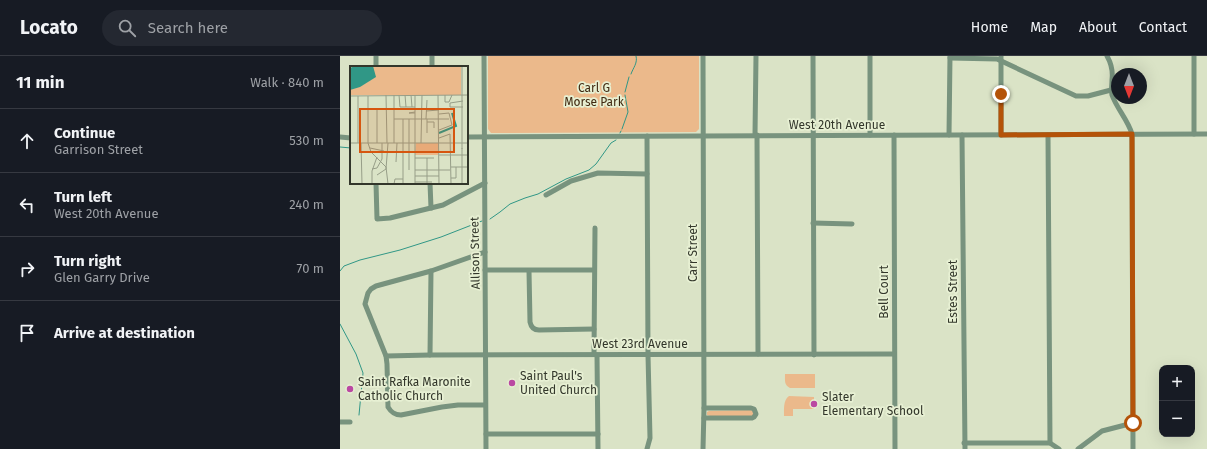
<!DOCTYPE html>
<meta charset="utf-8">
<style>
body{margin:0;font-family:"Fira Sans",sans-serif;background:#242831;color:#f1f3f6}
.controls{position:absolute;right:12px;bottom:12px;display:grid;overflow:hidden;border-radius:8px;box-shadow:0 4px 16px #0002}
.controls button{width:36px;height:36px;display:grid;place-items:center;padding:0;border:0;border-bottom:1px solid #363941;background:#171b24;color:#f1f3f6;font:20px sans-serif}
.compass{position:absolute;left:771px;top:12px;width:36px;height:36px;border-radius:50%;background:#171b24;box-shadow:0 4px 16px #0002;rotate:180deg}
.stop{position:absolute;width:12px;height:12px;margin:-9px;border:3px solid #b45309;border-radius:50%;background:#fff}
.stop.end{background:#b45309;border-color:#fff;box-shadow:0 1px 4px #0008}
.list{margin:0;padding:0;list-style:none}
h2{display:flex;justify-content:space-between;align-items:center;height:52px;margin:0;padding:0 16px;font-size:17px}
h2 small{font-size:13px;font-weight:400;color:#9ea1a6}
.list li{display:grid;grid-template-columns:26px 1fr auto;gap:12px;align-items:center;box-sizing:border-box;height:64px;padding:0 16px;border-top:1px solid #363941}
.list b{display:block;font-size:15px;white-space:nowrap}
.list p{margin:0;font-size:13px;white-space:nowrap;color:#9ea1a6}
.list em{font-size:13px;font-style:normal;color:#9ea1a6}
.icon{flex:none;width:22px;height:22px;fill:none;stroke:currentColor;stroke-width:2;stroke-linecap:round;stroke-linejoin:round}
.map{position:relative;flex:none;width:867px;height:393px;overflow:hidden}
header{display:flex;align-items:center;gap:24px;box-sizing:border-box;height:56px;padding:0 20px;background:#171b24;border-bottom:1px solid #363941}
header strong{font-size:19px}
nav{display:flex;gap:22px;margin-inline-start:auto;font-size:14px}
.search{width:280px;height:36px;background:#242831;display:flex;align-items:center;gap:10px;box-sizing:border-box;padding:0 14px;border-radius:22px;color:#9ea1a6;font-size:15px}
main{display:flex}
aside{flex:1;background:#171b24}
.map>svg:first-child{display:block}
</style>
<header>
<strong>Locato</strong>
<div class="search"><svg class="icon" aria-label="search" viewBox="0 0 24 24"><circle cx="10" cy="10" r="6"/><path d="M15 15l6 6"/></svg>Search here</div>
<nav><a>Home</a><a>Map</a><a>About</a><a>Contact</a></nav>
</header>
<main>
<aside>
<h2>11 min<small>Walk · 840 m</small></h2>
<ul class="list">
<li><svg class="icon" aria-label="ahead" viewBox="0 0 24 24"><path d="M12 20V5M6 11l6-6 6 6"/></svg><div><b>Continue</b><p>Garrison Street</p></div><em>530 m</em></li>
<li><svg class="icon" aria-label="left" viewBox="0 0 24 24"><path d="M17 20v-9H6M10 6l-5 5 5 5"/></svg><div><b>Turn left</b><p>West 20th Avenue</p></div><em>240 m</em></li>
<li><svg class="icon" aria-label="right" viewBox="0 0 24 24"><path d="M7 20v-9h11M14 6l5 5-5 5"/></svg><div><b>Turn right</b><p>Glen Garry Drive</p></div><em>70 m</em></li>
<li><svg class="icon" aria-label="arrive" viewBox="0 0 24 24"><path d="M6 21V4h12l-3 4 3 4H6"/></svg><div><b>Arrive at destination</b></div></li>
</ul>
</aside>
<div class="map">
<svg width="867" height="393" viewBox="0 0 867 393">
<rect width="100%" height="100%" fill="#dae3c6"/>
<!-- green -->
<g fill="#ebb98b">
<polygon points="148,0 359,0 359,73 356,76 151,77 148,73"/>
<path d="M445,318H475V332H450C444,329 445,325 445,318Z"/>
<path d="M449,340L474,341V353H453V360H444C444,354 443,344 449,340Z"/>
<polygon points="411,354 413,355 414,357 413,360 370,360 367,359 367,356 369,355"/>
</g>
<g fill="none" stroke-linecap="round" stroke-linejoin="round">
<!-- stream -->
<g stroke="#309786" stroke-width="1">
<path d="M291,18C293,12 298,7 296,0"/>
<polyline points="285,36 289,21"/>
<polyline points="282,73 288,56 285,39"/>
<polyline points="280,77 281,75"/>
<polyline points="0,91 11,92"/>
<polyline points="150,163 160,156 170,148 185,142 198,138 226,123 249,114 256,108 271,87 276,84"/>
<polyline points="0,215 4,210 20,204 60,194 101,181 142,165"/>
<polyline points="0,268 16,298 23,317 19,359"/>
</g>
<!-- minor -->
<g stroke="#78937e" stroke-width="5">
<polyline points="36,0 36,11"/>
<polyline points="92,0 92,11"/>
<polyline points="144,0 146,393"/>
<polyline points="363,0 364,352 363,393"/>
<polyline points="473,0 474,299"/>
<polyline points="530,0 530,79"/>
<polyline points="661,0 661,79"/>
<path d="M767,0C771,7 773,16 772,24C772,29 771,34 772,39C777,53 788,64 792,78L793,393"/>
<polyline points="854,0 854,78"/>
<polyline points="610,2 657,3 736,40 748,40 771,34"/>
<polyline points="415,79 416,0"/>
<polyline points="417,79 418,298"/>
<polyline points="554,79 555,393"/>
<polyline points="609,79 610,0"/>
<polyline points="622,79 625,393"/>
<polyline points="708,79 710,387"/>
<polyline points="307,80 308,299 310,382 307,393"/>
<polyline points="0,81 11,82"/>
<polyline points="127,81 867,78"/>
<polyline points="36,127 37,163 50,162 103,149 145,127"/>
<polyline points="90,127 91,152"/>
<polyline points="206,139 231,125 258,117 307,118"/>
<polyline points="473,167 512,168"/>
<path d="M145,196L91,215L36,230L31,233L28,237L25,248L46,300L47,308L48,351C51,356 54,359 61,359L102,351L118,349H145"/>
<polyline points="145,214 254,214"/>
<path d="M189,215L190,266C191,271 194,274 199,274L254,273"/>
<polyline points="254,298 255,172"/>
<polyline points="90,299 91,215"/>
<polyline points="257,299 258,393"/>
<polyline points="46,300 90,299 554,298"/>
<polyline points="364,362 412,362 414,361 416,358 414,353 411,352 364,352"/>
<polyline points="0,366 10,366"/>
<polyline points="146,378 258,378"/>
<polyline points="624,387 710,387 719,393"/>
<polyline points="738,393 762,375 793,367"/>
</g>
</g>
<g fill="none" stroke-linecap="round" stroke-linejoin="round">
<!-- route -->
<polyline stroke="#b45309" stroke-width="5" points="661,38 661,79 792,78 793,367"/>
</g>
<!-- markers -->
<g fill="#ba48a2" stroke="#e7f0d3" stroke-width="1.5">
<circle cx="172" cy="327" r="4"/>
<circle cx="10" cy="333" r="4"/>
<circle cx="474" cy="348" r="4"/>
</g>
<g text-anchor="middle" stroke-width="3.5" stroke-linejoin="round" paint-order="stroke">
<!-- park labels -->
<g font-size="12" fill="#412911" stroke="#e7f0d3">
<text x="254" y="36">Carl G<tspan x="254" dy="14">Morse Park</tspan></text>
</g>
<!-- street labels -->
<g font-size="12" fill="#33372b" stroke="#e7f0d3">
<text x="497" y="73">West 20th Avenue</text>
<text transform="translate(135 197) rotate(-91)" y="4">Allison Street</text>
<text transform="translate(353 197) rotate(-90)" y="4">Carr Street</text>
<text transform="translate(544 236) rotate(-90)" y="4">Bell Court</text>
<text transform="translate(613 236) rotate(-90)" y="4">Estes Street</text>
<text x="300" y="292">West 23rd Avenue</text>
</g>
<!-- poi labels -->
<g font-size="12" fill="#33372b" stroke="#e7f0d3" text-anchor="start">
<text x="180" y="324">Saint Paul's<tspan x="180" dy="14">United Church</tspan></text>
<text x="18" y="330">Saint Rafka Maronite<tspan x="18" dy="14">Catholic Church</tspan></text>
<text x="482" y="345">Slater<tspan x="482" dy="14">Elementary School</tspan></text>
</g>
</g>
<!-- overview -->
<g transform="translate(10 10)">
<rect width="118" height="118" fill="#dae3c6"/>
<path d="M0,0H111V29H0ZM66,77H88V89H65Z" fill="#ebb98b"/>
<path d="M5,0H23L26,11L10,21L0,24V2Z" fill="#309786"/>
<path fill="none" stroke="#309786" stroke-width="2" d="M89,67L106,60L102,47"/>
<path fill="none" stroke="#979e88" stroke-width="1" d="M112,0V83M36,29L37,77M44,29V77M49,29L50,41H65M55,29L56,41M61,29L62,41M65,29V118M88,29L89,118M95,29V36H99L102,29M0,30L118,29M8,30V77M18,30V77L21,86L36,101L38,118M113,35L100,37V41H113M27,44V77M76,45L89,44M65,47H59L65,46M89,48L99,47L102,59L89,64M44,53H99M53,53V118M59,53V77M76,53L77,34M77,56H84V62M77,67V53M89,72L100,68L101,118M0,77H118M11,77L12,118M71,77L72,29M20,82L34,85M112,82V118M89,89H118M65,92H84M46,96L47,77M101,101H118M22,103L27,102L32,93V77M59,104V77M65,104H100M27,109L36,103L38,77M65,110H89M101,112H106V101M65,116H82M22,118V105L27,91M44,118L45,113H53M77,118V92"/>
<path fill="#d6560f" fill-opacity="0.15" stroke="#d6560f" stroke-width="2" d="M10,43H104V86H10Z"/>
<rect width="118" height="118" fill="none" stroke="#33372b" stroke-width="2"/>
</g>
</svg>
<div class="controls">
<button>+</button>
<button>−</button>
</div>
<svg class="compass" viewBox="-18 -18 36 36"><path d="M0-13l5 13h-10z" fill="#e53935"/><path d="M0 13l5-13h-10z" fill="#9ea1a6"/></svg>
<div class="stop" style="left:793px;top:367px"></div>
<div class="stop end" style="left:661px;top:38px"></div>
</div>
</main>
